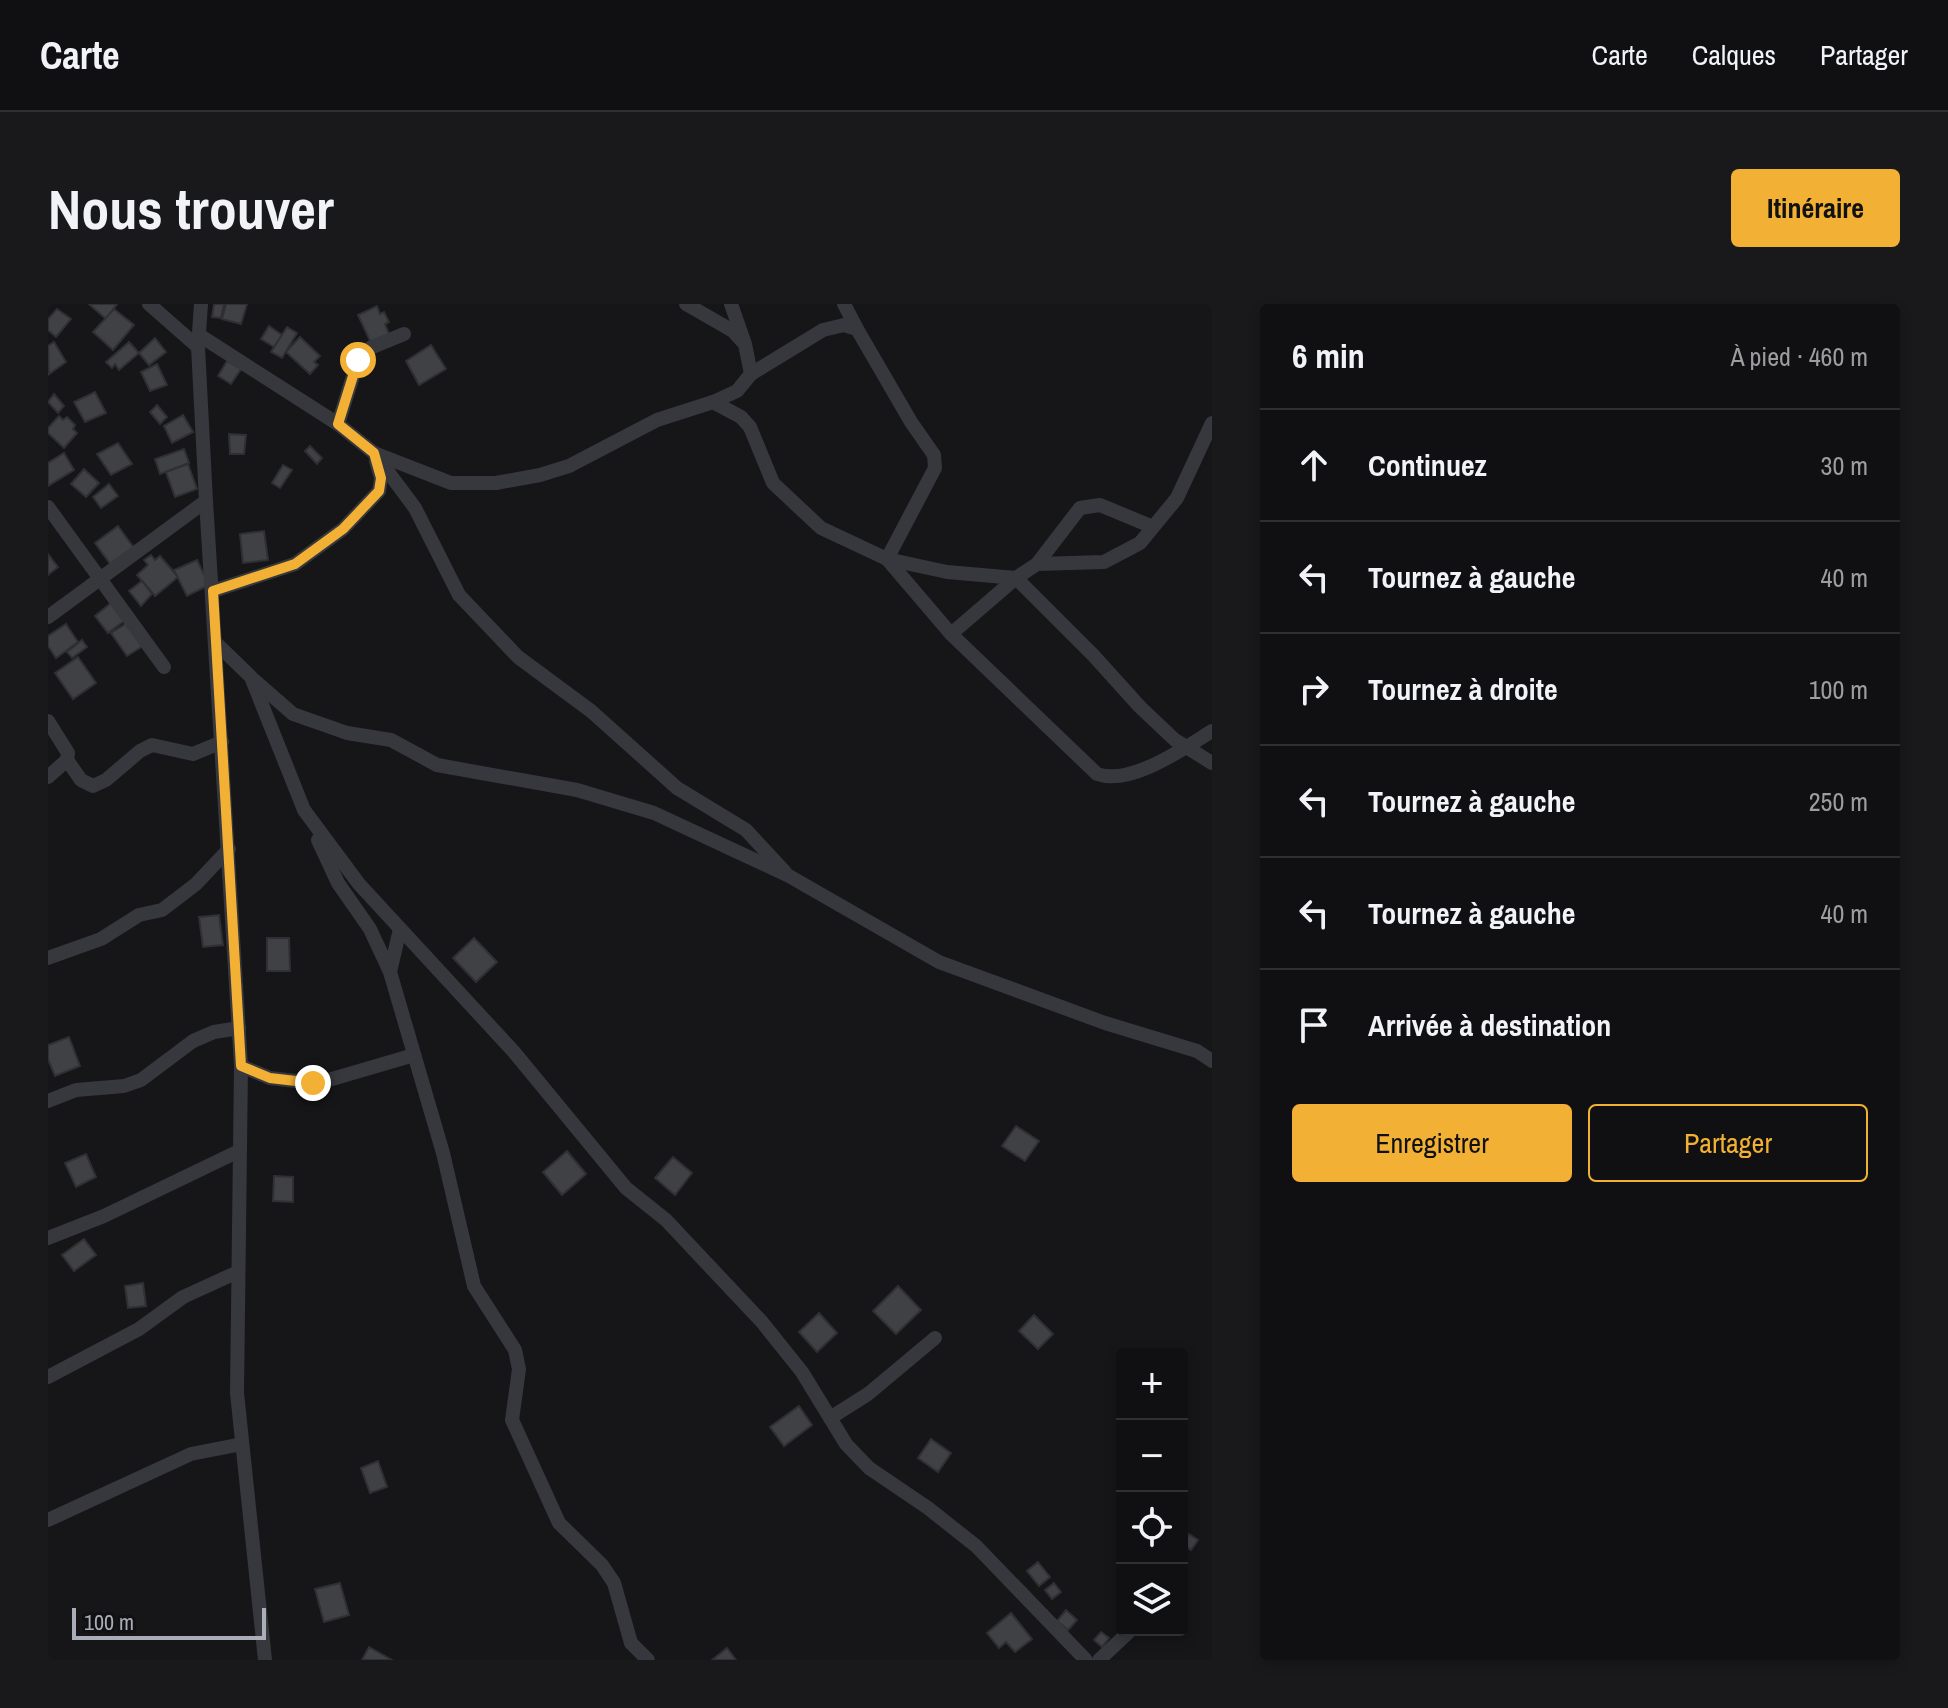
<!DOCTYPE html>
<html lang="fr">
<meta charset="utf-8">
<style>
body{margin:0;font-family:"Archivo Narrow",sans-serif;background:#19191b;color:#f1f3f6}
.controls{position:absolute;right:24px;bottom:24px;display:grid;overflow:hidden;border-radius:8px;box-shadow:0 4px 12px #0003}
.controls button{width:72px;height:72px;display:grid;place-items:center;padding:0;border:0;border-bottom:2px solid #303032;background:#101012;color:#f1f3f6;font:40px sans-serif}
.scale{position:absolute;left:24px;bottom:20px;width:194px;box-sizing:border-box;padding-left:8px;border:4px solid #a8adb8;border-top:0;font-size:22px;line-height:28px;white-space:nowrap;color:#a8adb8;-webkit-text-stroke:6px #111113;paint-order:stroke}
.stop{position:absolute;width:24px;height:24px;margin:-18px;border:6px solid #f2b134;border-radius:50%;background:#fff}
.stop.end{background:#f2b134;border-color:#fff;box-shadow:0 2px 8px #0008}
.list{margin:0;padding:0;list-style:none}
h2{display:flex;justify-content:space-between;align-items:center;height:104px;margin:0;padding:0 32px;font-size:34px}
h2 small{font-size:26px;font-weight:400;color:#9c9d9f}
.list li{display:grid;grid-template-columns:52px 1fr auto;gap:24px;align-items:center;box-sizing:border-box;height:112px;padding:0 32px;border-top:2px solid #303032}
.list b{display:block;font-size:30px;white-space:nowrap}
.list em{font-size:26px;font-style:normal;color:#9c9d9f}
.actions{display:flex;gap:16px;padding:24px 32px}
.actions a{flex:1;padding:18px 0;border:2px solid #f2b134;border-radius:8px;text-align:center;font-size:28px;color:#f2b134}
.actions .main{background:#f2b134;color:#111}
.icon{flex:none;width:44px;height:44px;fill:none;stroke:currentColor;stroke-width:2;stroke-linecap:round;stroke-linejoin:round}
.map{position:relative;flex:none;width:1164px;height:1356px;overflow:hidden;border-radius:8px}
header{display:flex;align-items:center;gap:48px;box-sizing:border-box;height:112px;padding:0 40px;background:#101012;border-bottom:2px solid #303032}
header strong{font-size:38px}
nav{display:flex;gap:44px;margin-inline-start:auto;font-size:28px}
.intro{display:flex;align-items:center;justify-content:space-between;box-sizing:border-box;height:192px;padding:0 48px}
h1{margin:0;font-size:56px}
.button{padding:20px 36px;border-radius:8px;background:#f2b134;color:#111;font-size:28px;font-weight:700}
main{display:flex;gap:48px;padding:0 48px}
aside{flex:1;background:#101012;border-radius:8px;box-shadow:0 4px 12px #0003}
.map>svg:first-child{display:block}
</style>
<header>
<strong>Carte</strong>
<nav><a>Carte</a><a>Calques</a><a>Partager</a></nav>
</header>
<div class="intro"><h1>Nous trouver</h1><a class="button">Itinéraire</a></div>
<main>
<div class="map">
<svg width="1164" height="1356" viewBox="0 0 1164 1356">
<rect width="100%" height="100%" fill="#161618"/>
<!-- building -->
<g fill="#404145" stroke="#303034" stroke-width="2">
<polygon points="41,0 69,0 58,15"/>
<polygon points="166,0 176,0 173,14 164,13"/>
<polygon points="178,0 199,0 193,20 174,15"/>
<polygon points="329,2 332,10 336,8 341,18 337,20 341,30 323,39 310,11"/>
<polygon points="9,5 23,15 8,33 0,26 0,15"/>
<polygon points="66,5 86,21 65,46 45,28"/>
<polygon points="221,22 234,31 226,43 213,35"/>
<polygon points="239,23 249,29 234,54 223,48"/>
<polygon points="252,33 272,52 266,58 270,61 262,70 238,48"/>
<polygon points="107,34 118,48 101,61 91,49"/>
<polygon points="6,38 18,58 1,70 0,42"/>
<polygon points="81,38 91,49 71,66 67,60 64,64 58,58"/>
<polygon points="383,41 398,65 371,81 358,57"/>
<polygon points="179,57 193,65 183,80 170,72"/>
<polygon points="109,60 119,81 102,87 93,68"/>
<polygon points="47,88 58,109 37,118 26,98"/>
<polygon points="6,90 16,102 10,109 0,98"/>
<polygon points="109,101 119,113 112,120 102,108"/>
<polygon points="135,111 145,128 124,139 116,122"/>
<polygon points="11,112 15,116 19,113 27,121 25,125 29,129 16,144 0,129 0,124"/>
<polygon points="181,130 198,131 196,150 182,150"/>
<polygon points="70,139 84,160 63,171 49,150"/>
<polygon points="262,142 274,154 269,160 257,147"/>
<polygon points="136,145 141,159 112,170 107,155"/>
<polygon points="16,149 26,166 0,182 0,159"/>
<polygon points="140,160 149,185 127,193 118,168"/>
<polygon points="235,161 244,166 232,184 224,179"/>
<polygon points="36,165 51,179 38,193 23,180"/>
<polygon points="61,180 70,192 53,204 45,193"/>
<polygon points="70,222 86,244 63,261 47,239"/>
<polygon points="216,227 220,256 195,259 192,230"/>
<polygon points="0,250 10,263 0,271"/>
<polygon points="103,251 107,256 112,252 130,273 107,292 89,271 100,261 96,256"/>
<polygon points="149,256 161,281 139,292 126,266"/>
<polygon points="94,277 104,290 93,302 81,287"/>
<polygon points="63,299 76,317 60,329 47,312"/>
<polygon points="79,319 95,342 79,352 63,329"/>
<polygon points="18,320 30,338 8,354 0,342 0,332"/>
<polygon points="34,336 39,343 24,354 19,348"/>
<polygon points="30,353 48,379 25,395 7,369"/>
<polygon points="171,611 175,641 155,643 151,613"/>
<polygon points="219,634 241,634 242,667 219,667"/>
<polygon points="426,634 449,658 428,678 405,654"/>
<polygon points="21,733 32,762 7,772 0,755 0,741"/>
<polygon points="968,822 991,837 977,857 954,842"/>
<polygon points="519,847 538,870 514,891 495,868"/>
<polygon points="38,850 48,873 28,883 17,859"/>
<polygon points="625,853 644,869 627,891 607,874"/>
<polygon points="226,872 245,873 245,898 225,897"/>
<polygon points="36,935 48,951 26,967 14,951"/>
<polygon points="95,979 98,1002 80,1004 77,982"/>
<polygon points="850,982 873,1006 848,1030 825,1007"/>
<polygon points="771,1009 789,1029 769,1048 751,1028"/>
<polygon points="986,1011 1005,1030 990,1045 971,1027"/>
<polygon points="751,1102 764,1121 736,1142 722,1123"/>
<polygon points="883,1135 903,1149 890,1168 870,1154"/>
<polygon points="330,1157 339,1183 322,1189 313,1164"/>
<polygon points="1141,1230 1150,1236 1143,1246 1135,1240"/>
<polygon points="990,1258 1002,1273 991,1282 979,1267"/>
<polygon points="292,1279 301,1311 276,1318 267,1285"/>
<polygon points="1006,1279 1013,1288 1004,1295 997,1286"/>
<polygon points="1018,1306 1029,1316 1020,1326 1009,1317"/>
<polygon points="963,1309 984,1335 967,1348 958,1338 951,1344 939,1329"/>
<polygon points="1053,1328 1061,1334 1054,1343 1046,1336"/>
<polygon points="321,1343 344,1356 314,1356"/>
<polygon points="679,1344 688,1356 664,1356"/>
</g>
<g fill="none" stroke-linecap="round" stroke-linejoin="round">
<!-- minor -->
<g stroke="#37383d" stroke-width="14">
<polyline points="101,0 150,43"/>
<polyline points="153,0 150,43 158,197 193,762 189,1089 217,1356"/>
<polyline points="638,0 685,27 694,37"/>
<polyline points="796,0 809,25"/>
<polyline points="151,31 290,120 326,149 403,179 448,179 492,171 521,162 609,116 665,98 689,87 703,70 697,40 683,0"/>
<path d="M703,70L775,26L796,21L809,25L863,118L886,151L887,164L839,255L903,330L1049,470C1082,482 1135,445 1164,427"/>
<polyline points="665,98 693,113 702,123 725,179 773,224 839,255 899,268 968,274 989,260 1056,258 1092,239 1129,194 1164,119"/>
<polyline points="290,120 310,56 322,44 356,30"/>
<polyline points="326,149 367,204 411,291 470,353 543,407 629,484 698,526 737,568"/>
<polyline points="0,203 116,363"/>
<polyline points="989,260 1032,204 1052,201 1105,223"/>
<polyline points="165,287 247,260 295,225 331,187 333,174 328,157"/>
<polyline points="0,313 158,197"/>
<polyline points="903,330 968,274 1046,352 1092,403 1127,436 1164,459"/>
<polyline points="169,340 203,373 256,506 311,580 466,748 578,884 618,916 714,1018 754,1068 798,1140 821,1164 880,1204 928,1242 1038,1356"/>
<polyline points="206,376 245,410 299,429 343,436 389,461 529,486 606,509 741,572 891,658 1057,719 1149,747 1164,757"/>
<polyline points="0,417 20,449 19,456 0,473"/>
<polyline points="19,456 33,476 45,482 58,476 92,447 104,441 145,450 174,438"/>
<polyline points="270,536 290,579 322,625 342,668 395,849 426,982 467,1046 471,1065 464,1116 511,1219 554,1261 566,1279 583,1339 600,1356"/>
<polyline points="0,654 53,635 91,611 114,606 148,580 181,545"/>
<polyline points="342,668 352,625"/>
<polyline points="193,762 222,774 265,779"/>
<polyline points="284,775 366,751"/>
<polyline points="0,797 28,786 76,782 93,776 145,737 166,728 191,724"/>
<polyline points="0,934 56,912 191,847"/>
<polyline points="0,1073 91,1025 135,993 190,968"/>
<polyline points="782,1114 820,1090 887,1034"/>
<polyline points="0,1216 143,1150 194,1140"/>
<polyline points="1051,1356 1083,1326"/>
</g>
</g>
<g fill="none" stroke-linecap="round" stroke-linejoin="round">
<!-- route -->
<polyline stroke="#f2b134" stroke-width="10" points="265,779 222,774 193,762 165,287 247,260 295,225 331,187 333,174 326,149 290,120 310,56"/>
</g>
</svg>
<div class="controls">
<button>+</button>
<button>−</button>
<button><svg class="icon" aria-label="locate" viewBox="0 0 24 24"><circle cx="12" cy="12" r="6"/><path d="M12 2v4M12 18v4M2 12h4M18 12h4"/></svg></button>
<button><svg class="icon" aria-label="layers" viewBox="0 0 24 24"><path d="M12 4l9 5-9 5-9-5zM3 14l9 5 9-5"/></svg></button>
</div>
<div class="scale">100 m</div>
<div class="stop" style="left:310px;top:56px"></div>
<div class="stop end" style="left:265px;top:779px"></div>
</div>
<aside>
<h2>6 min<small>À pied · 460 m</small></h2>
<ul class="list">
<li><svg class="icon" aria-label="ahead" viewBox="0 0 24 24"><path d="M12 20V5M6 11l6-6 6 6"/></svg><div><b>Continuez</b></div><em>30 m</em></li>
<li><svg class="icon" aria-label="left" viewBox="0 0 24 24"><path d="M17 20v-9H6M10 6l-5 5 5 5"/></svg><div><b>Tournez à gauche</b></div><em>40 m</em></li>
<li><svg class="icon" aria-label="right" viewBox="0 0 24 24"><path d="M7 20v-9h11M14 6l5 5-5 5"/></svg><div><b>Tournez à droite</b></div><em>100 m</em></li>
<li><svg class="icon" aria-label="left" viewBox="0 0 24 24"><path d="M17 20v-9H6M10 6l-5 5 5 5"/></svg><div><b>Tournez à gauche</b></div><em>250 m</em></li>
<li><svg class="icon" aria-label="left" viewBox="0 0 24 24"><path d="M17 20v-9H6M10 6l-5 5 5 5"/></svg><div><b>Tournez à gauche</b></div><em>40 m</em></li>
<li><svg class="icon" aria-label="arrive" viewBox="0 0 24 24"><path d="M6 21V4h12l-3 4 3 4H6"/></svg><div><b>Arrivée à destination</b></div></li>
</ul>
<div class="actions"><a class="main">Enregistrer</a><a>Partager</a></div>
</aside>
</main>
